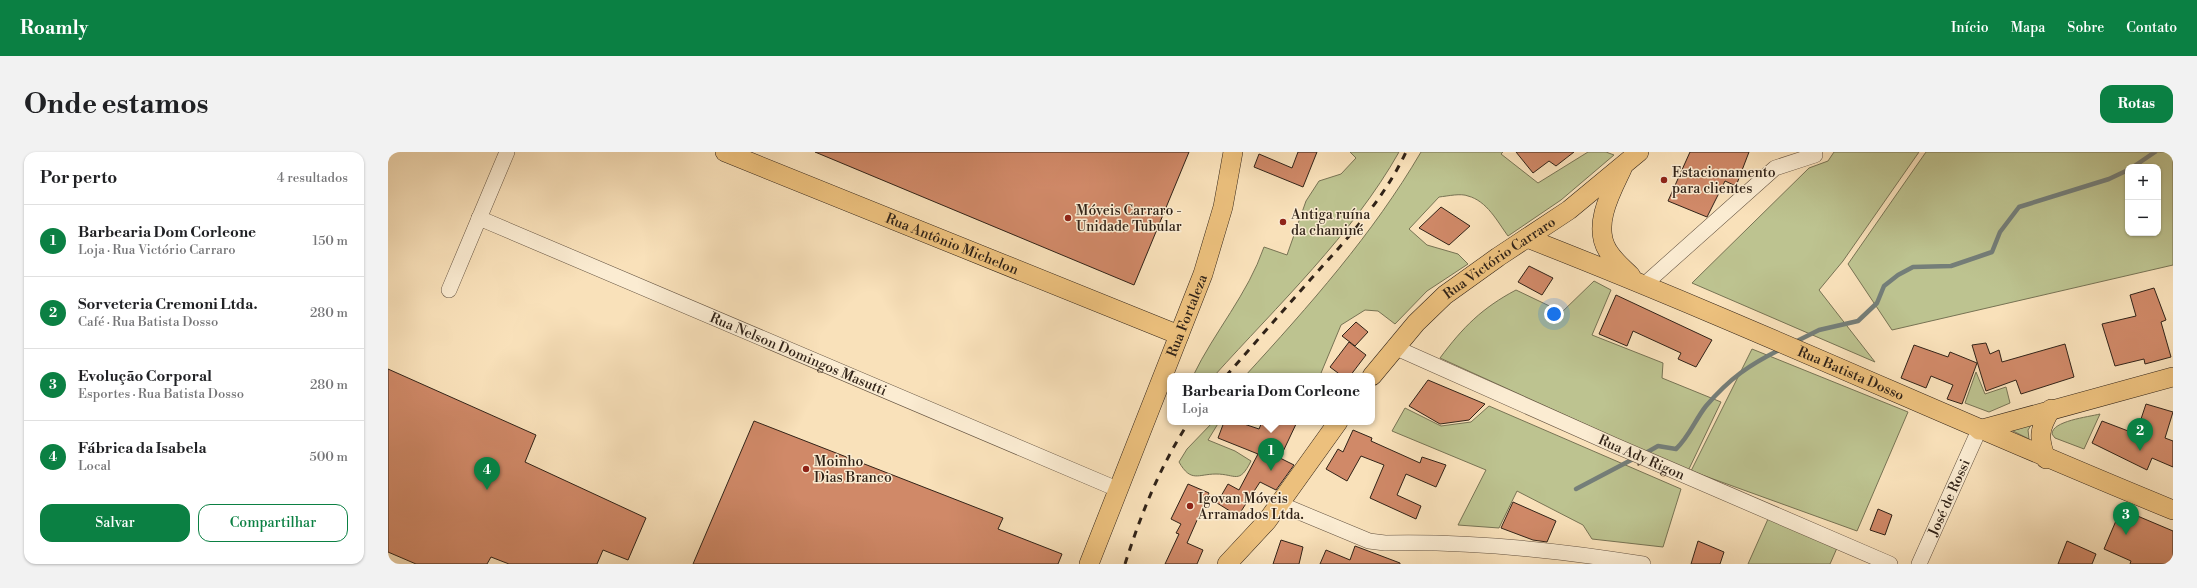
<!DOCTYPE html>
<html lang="pt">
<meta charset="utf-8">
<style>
body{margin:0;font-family:"Libre Bodoni",serif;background:#f2f2f2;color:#202124}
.controls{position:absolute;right:12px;top:12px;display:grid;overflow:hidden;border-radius:8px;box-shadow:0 1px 3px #0004}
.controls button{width:36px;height:36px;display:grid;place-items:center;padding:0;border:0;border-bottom:1px solid #e0e0e0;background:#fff;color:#202124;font:20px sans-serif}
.you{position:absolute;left:1166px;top:162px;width:14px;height:14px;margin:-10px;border:3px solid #fff;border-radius:50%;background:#1a73e8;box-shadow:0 0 0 6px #1a73e833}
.badge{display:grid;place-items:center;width:26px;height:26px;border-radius:50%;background:#0b8043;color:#fff;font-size:13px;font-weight:700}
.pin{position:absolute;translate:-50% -33px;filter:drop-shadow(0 1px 2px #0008)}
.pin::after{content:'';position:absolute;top:21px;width:14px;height:12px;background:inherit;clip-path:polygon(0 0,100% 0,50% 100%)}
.popup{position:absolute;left:779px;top:221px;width:208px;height:52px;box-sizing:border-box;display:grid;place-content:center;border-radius:8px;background:#fff;filter:drop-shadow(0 1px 3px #0005);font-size:13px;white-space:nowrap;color:#757577}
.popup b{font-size:15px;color:#202124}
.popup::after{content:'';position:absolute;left:50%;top:100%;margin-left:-8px;border:8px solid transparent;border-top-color:#fff}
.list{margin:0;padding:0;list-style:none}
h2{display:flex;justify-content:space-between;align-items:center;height:52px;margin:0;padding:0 16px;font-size:17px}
h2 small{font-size:13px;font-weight:400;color:#757577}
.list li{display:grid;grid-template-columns:26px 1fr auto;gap:12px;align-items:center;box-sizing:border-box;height:72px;padding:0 16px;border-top:1px solid #e0e0e0}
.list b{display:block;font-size:15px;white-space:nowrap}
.list p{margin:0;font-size:13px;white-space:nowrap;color:#757577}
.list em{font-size:13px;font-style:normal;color:#757577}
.actions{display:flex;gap:8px;padding:12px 16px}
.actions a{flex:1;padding:9px 0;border:1px solid #0b8043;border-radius:12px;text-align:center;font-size:14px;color:#0b8043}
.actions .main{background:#0b8043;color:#fff}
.map{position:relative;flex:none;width:1785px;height:412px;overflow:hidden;border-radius:12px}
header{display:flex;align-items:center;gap:24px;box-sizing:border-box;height:56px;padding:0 20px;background:#0b8043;color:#fff}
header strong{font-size:19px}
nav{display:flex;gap:22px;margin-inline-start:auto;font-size:14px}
.intro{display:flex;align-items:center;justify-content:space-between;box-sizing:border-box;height:96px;padding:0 24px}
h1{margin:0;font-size:28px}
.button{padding:10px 18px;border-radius:12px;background:#0b8043;color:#fff;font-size:14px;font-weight:700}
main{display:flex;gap:24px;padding:0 24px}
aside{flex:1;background:#fff;border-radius:12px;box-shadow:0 1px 3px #0004}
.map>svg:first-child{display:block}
</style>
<header>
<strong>Roamly</strong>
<nav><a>Início</a><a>Mapa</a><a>Sobre</a><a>Contato</a></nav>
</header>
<div class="intro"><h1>Onde estamos</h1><a class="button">Rotas</a></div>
<main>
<aside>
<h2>Por perto<small>4 resultados</small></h2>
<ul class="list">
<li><span class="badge">1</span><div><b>Barbearia Dom Corleone</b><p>Loja · Rua Victório Carraro</p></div><em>150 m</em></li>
<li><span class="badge">2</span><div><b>Sorveteria Cremoni Ltda.</b><p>Café · Rua Batista Dosso</p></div><em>280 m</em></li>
<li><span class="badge">3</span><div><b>Evolução Corporal</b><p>Esportes · Rua Batista Dosso</p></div><em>280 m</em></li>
<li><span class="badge">4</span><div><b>Fábrica da Isabela</b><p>Local</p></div><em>500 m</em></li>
</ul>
<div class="actions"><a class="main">Salvar</a><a>Compartilhar</a></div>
</aside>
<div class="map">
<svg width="1785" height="412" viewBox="0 0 1785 412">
<rect width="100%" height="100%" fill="#f9e1ba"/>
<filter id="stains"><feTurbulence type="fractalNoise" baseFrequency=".005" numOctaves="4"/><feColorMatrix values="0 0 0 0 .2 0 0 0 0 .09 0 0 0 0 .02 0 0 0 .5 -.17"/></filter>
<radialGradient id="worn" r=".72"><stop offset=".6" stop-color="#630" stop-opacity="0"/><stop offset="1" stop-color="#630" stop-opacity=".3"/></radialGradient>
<!-- green -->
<g fill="#bdc390" stroke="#777354" fill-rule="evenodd">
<path d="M962,0H1011C965,82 889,154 826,224H805C826,180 860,142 876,95L899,103L918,49L931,29L953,22L968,6Z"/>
<path d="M1033,0H1115L1113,2L1150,31L1200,0H1218L1226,3L1173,48L1120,84C1109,69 1099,49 1080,44C1073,41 1060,44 1051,45L1021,77L1039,93L1070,102L1080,112L1039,139L1007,172L990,159L977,158L953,173L933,221L939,224H857C921,154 985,82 1033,0Z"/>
<polygon points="1446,0 1531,0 1455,109 1431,138 1487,210 1304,131 1421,16 1440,9"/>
<path d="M1538,0H1785V113L1504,178L1460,112ZM1740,15H1770V81H1740Z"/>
<path d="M1206,129L1223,138L1204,183L1275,211L1274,226L1333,250L1300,319L1052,206C1075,175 1094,156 1128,138L1174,160Z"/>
<polygon points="1364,197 1520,260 1469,379 1303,319"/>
<polygon points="1588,220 1597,242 1618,235 1622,251 1601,260 1577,251"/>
<polygon points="1101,254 1293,337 1275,395 1204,387 1195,373 1129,339 1111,376 1070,373 1098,318 1004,279 1017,256 1053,274 1083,270"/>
<path d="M1712,262L1696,297L1667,286L1664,282C1664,269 1700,265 1712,262Z"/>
<path d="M825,270H831L820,288L847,299L863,309C851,333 848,322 828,322C810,322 803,331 791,310L799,297Z"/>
<polygon points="1645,270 1640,278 1641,287 1619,276"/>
<polygon points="1380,367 1449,396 1442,412 1360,412"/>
</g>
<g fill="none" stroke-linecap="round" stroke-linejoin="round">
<!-- stream -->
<g stroke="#747e79" stroke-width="4.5">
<polyline points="1745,15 1767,0"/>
<polyline points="1407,190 1431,178 1470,169 1489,151 1496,134 1510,123 1525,115 1563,114 1604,100 1612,80 1631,55 1721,27 1740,18"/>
<path d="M1256,302L1270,294L1288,297C1301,285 1307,268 1318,254C1342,226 1361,213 1393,197"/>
<polyline points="1188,337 1247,306"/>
</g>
</g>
<!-- building -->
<g fill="#d08968" stroke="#312318">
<polygon points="427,0 801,0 746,133"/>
<polygon points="910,0 929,0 915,35 866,15 871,2 904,16"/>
<polygon points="1128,0 1186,0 1168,14 1161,9 1145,21"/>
<polygon points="1302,0 1361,0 1348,34 1337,29 1319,65 1280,49"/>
<polygon points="1053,55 1082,74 1061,93 1031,76"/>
<polygon points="1141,114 1165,126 1154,143 1130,130"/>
<polygon points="1766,136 1778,168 1773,170 1783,205 1757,212 1756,207 1727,214 1714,172 1748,164 1742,143"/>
<polygon points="1228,143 1324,188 1308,215 1290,207 1293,201 1245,179 1239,194 1211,182"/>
<polygon points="968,170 980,180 967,194 954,184"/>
<polygon points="961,190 978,203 962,224 954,224 942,215"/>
<polygon points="1598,191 1602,202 1611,198 1614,210 1677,192 1686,225 1633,242 1628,228 1598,239 1584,193"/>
<polygon points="1526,193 1560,205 1562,200 1589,211 1574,252 1559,247 1565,233 1543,224 1538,236 1513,226"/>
<polygon points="0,217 148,283 137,310 258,366 240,408 215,398 209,412 121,412 103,405 99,412 28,412 0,400"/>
<polygon points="1040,228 1097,252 1081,268 1052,272 1021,254"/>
<polygon points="1758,252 1785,260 1777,286 1785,289 1785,315 1764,306 1759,318 1704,291 1714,269 1748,282"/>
<polygon points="366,269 615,366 610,377 674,402 670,412 305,412"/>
<polygon points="836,270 850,270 871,277 874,270 909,270 892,306 906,313 888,338 872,330 850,364 829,351 840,332 851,338 870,302 830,286"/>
<polygon points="965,278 984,286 983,289 1032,311 1034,305 1058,313 1048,335 1018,322 1009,343 1033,354 1028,367 982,346 996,313 973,304 959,329 938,317 950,297 955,300"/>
<polygon points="800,332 821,341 799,391 815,398 809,412 777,412 791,382 788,381 793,372 783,367"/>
<polygon points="1125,350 1168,369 1159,390 1145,388 1113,376"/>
<polygon points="1490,357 1504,363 1497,383 1482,378"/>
<polygon points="1733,357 1785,379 1785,412 1742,412 1743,409 1716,397"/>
<polygon points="893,388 915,395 911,412 885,412"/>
<polygon points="1310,389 1336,400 1332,412 1303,412"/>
<polygon points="1679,389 1708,402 1704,412 1670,412"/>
<polygon points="967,394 1012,411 1012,412 932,412 938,398 962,408"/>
</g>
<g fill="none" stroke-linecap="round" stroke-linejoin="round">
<defs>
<g id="minor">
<path id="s1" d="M91,66L729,337"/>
<polyline points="1257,132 1387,16 1427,3"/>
<polyline points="61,138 119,0"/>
<path id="s2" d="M1006,195L1226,293L1502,412"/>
<path d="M892,352L981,389L997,391C1084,389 1170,398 1255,412"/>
<path id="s3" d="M1531,412L1591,278"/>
</g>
<g id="major">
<path id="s4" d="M337,0L791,183"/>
<path d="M1234,17C1223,40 1204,74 1220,99C1226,109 1235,116 1243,124"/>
<path id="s5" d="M1139,86C1357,171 1569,270 1785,358"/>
<path id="s6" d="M984,224L1028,171L1057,143L1110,105L1181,58L1251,0"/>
<polyline points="1591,278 1785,225"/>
<path d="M1658,307C1650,285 1651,277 1663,257"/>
<path id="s7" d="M701,412L815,122L835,55L845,0"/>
<polyline points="839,412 879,369 950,270"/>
</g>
</defs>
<!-- minor casing -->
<use href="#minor" stroke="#635240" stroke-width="16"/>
<!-- major casing -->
<use href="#major" stroke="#312318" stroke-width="20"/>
<!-- minor -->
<use href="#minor" stroke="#fbecd2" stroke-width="15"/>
<!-- major -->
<use href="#major" stroke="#ecc07d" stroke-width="19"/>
<!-- rail -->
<g stroke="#312318" stroke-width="3" stroke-dasharray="7 7" stroke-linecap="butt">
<path d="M838,224C866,192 894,160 922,128C958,88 995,49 1018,0"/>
<path d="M737,412C753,362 772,314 801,270"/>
</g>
</g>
<!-- markers -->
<g fill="#8f2418" stroke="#fbecd2" stroke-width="1.5">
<circle cx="1276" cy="28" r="4"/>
<circle cx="680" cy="66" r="4"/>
<circle cx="895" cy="70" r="4"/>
<circle cx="418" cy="317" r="4"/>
<circle cx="802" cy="354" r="4"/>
</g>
<g text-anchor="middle" stroke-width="3" stroke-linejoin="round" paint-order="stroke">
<!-- poi labels -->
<g font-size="14" fill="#312318" stroke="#fbecd2" text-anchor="start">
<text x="1284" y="25">Estacionamento<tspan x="1284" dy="16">para clientes</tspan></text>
<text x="688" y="63">Móveis Carraro -<tspan x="688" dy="16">Unidade Tubular</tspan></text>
<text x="903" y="67">Antiga ruína<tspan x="903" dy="16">da chaminé</tspan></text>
<text x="426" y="314">Moinho<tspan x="426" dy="16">Dias Branco</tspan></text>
<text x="810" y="351">Igovan Móveis<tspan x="810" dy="16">Arramados Ltda.</tspan></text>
</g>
<!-- street labels -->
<g font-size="14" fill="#312318" stroke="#fbecd2">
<text dy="5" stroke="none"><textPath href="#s4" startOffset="245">Rua Antônio Michelon</textPath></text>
<text dy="5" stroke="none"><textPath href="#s6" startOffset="175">Rua Victório Carraro</textPath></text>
<text dy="5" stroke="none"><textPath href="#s7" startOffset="267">Rua Fortaleza</textPath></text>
<text dy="5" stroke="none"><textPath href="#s1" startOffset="347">Rua Nelson Domingos Masutti</textPath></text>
<text dy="5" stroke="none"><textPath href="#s5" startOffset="351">Rua Batista Dosso</textPath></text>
<text dy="5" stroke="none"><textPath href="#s2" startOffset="271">Rua Ady Rigon</textPath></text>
<text dy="5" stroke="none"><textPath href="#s3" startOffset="73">José de Rossi</textPath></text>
</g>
</g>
<rect width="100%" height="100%" filter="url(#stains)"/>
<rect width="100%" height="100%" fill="url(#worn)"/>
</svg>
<div class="controls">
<button>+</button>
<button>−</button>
</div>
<div class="you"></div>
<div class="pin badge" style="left:883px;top:319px">1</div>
<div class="popup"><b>Barbearia Dom Corleone</b>Loja</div>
<div class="pin badge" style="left:1752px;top:299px">2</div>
<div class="pin badge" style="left:1738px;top:383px">3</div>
<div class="pin badge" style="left:99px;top:338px">4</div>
</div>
</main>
